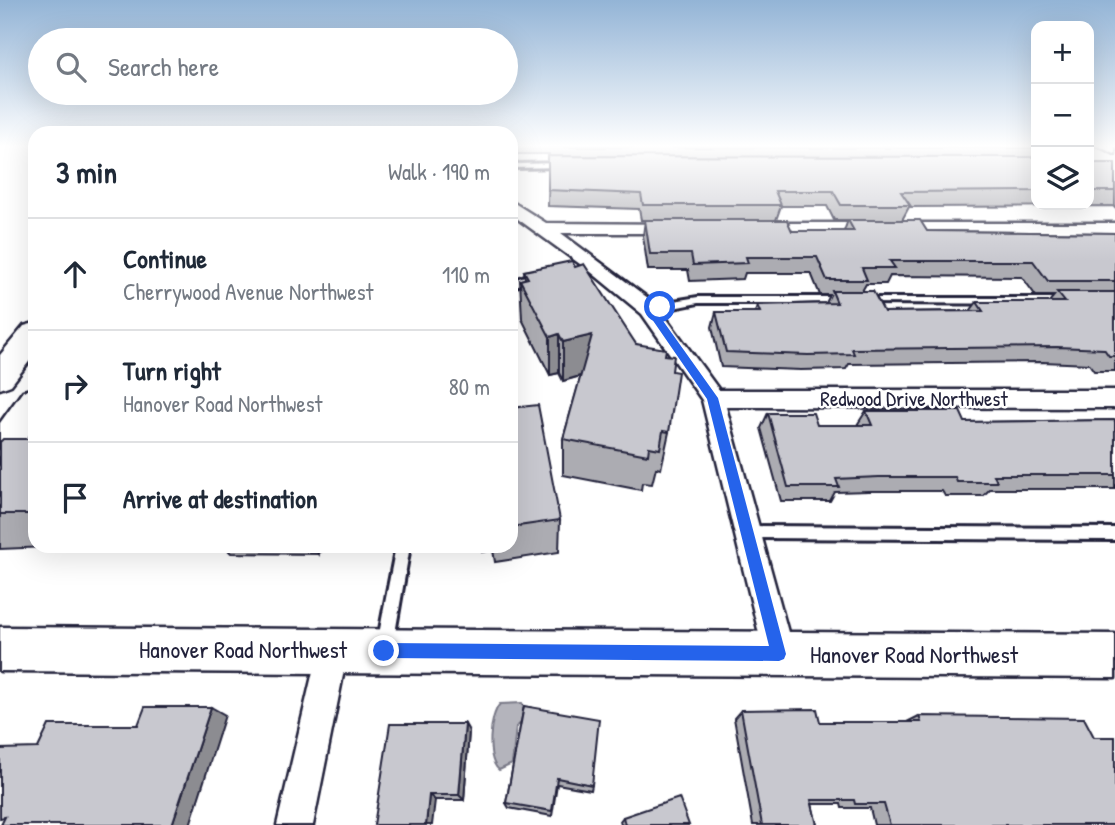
<!DOCTYPE html>
<meta charset="utf-8">
<style>
body{margin:0;font-family:"Patrick Hand",sans-serif;background:#f2f2f3;color:#1f2937}
.controls{position:absolute;right:21px;top:21px;display:grid;overflow:hidden;border-radius:14px;box-shadow:0 7px 28px #0002}
.controls button{width:63px;height:63px;display:grid;place-items:center;padding:0;border:0;border-bottom:2px solid #e0e1e3;background:#fff;color:#1f2937;font:35px sans-serif}
.stop{position:absolute;width:21px;height:21px;margin:-16px;border:5px solid #2563eb;border-radius:50%;background:#fff}
.stop.end{background:#2563eb;border-color:#fff;box-shadow:0 2px 7px #0008}
.list{margin:0;padding:0;list-style:none}
h2{display:flex;justify-content:space-between;align-items:center;height:91px;margin:0;padding:0 28px;font-size:30px}
h2 small{font-size:23px;font-weight:400;color:#747a83}
.list li{display:grid;grid-template-columns:46px 1fr auto;gap:21px;align-items:center;box-sizing:border-box;height:112px;padding:0 28px;border-top:2px solid #e0e1e3}
.list b{display:block;font-size:26px;white-space:nowrap}
.list p{margin:0;font-size:23px;white-space:nowrap;color:#747a83}
.list em{font-size:23px;font-style:normal;color:#747a83}
.icon{flex:none;width:38px;height:38px;fill:none;stroke:currentColor;stroke-width:2;stroke-linecap:round;stroke-linejoin:round}
.map{position:relative;flex:none;width:1115px;height:825px;overflow:hidden}
.search{position:absolute;background:#fff;box-shadow:0 7px 28px #0002;left:28px;top:28px;width:490px;height:77px;display:flex;align-items:center;gap:18px;box-sizing:border-box;padding:0 24px;border-radius:38px;color:#747a83;font-size:26px}
.panel{position:absolute;background:#fff;box-shadow:0 7px 28px #0002;left:28px;top:126px;width:490px;height:427px;border-radius:21px}
.map>svg:first-child{display:block}
</style>
<div class="map">
<svg width="1115" height="825" viewBox="0 0 1115 825">
<rect width="100%" height="100%" fill="#fff"/>
<filter id="ink" filterUnits="userSpaceOnUse"><feTurbulence type="fractalNoise" baseFrequency=".0143" numOctaves="2"/><feDisplacementMap in="SourceGraphic" scale="14" xChannelSelector="R" yChannelSelector="G"/><feConvolveMatrix kernelMatrix="1 2 1 2 8 2 1 2 1" color-interpolation-filters="sRGB"/></filter>
<g filter="url(#ink)">
<!-- water -->
<path fill="#b4b4bc" stroke="#7a7a88" stroke-width="2" d="M522,703L526,711V719L516,727L512,764L499,770C486,759 489,716 500,704Z"/>
<g fill="none" stroke-linecap="round" stroke-linejoin="round">
<defs>
<g id="lane">
<polygon points="566,163 566,167 563,167 511,168 511,164"/>
<polygon points="533,273 537,274 537,278 511,288 511,281"/>
<polygon points="698,297 844,297 849,300 844,303 698,303 649,313 644,309 649,305"/>
<polygon points="862,298 1065,298 1070,301 1065,304 858,303 858,299"/>
<polygon points="747,526 1115,528 1115,540 747,538 742,537 740,532 742,527"/>
<polygon points="396,546 410,546 393,645 391,651 385,653 379,651 377,645"/>
</g>
<g id="street">
<polygon points="1096,145 1115,145 1115,154"/>
<polygon points="511,201 546,223 682,224 685,228 676,233 561,233 656,304 719,390 1115,390 1115,408 726,407 794,654 790,665 779,669 768,665 764,654 702,400 642,314 591,272 511,214"/>
<polygon points="759,223 1115,223 1115,233 753,232 750,228"/>
<polygon points="333,635 344,639 348,650 313,825 277,825 318,650 322,639"/>
</g>
<g id="secondary">
<polygon points="35,323 35,354 11,385 0,389 0,355 24,326"/>
<polygon points="35,388 35,426 12,460 0,464 0,423 23,391"/>
<polygon points="0,627 1115,634 1115,678 0,671"/>
</g>
</defs>
<!-- lane casing -->
<use href="#lane" stroke="#22223b" stroke-width="6"/>
<!-- street casing -->
<use href="#street" stroke="#22223b" stroke-width="5"/>
<!-- secondary casing -->
<use href="#secondary" stroke="#22223b" stroke-width="5"/>
<!-- lane -->
<use href="#lane" fill="#fff" fill-rule="evenodd"/>
<!-- street -->
<use href="#street" fill="#fff" fill-rule="evenodd"/>
<!-- secondary -->
<use href="#secondary" fill="#fff" fill-rule="evenodd"/>
</g>
<!-- wall -->
<g fill="#acacb2" stroke="#22223b" stroke-width="2" fill-rule="evenodd">
<polygon points="511,145 1036,145 1036,205 1089,205 1089,158 1095,163 1115,163 1115,208 1113,206 909,207 902,220 834,220 827,206 781,206 776,220 641,220 639,209 548,206 549,154 511,154"/>
<path d="M645,220L792,231H844L848,220L927,231L1115,233V371H1094L1089,364L1043,362L849,364L846,369L801,370L721,367L712,327L716,312H755L757,305L826,303L830,295H820L811,273H745L743,279L690,281L688,270H648L643,236ZM890,276L1022,277L1036,296H1054L1049,302H977L970,311L884,312L862,291L866,284H886Z"/>
<polygon points="575,267 636,344 665,355 672,371 669,432 661,469 656,468 652,484 642,483 641,490 563,475 563,439 581,376 563,381 559,373 550,375 522,319 520,280 525,279 524,271"/>
<polygon points="511,408 560,520 559,552 495,562 493,550 482,552 481,546 511,546"/>
<polygon points="866,411 965,422 1115,420 1115,489 990,489 983,496 945,496 942,491 869,491 835,492 830,501 781,501 761,428 768,413 817,425 857,425"/>
<polygon points="35,439 35,546 72,546 0,549 0,442"/>
<polygon points="73,546 113,546 111,549"/>
<polygon points="209,546 344,546 344,547 321,547 319,554 231,553 224,546"/>
<polygon points="524,706 592,785 591,790 557,784 552,816 509,808 506,803"/>
<polygon points="741,710 820,722 907,722 919,716 1115,825 874,825 870,808 842,808 841,804 812,804 817,825 753,825 734,718"/>
<polygon points="469,731 464,800 435,800 374,825"/>
<polygon points="623,817 689,825 621,825 620,821"/>
</g>
<!-- shaded-wall -->
<g fill="#8c8c91" stroke="#22223b" stroke-width="2">
<polygon points="559,334 559,373 550,375 550,337"/>
<polygon points="592,335 590,373 563,381 563,342"/>
<polygon points="314,546 320,546 319,554"/>
<polygon points="211,707 225,715 190,825 172,825"/>
<polygon points="465,724 469,731 464,800 459,795"/>
<polygon points="429,795 435,800 432,825 426,825"/>
</g>
<!-- building -->
<g fill="#c8c8cf" stroke="#22223b" stroke-width="2">
<polygon points="549,145 1036,145 1036,148 549,147"/>
<polygon points="548,156 1036,157 1036,191 901,192 910,205 841,205 833,191 775,191 781,205 643,205 641,194 548,190"/>
<polygon points="1089,158 1095,163 1115,163 1115,191 1089,191"/>
<polygon points="645,220 787,220 792,231 854,231 848,220 920,220 927,231 1115,233 1115,281 1048,281 1033,261 890,261 895,268 862,268 867,280 827,280 817,257 746,257 748,263 693,265 691,254 650,254"/>
<polygon points="572,261 575,267 584,264 636,344 666,349 665,355 674,356 672,371 678,372 669,432 663,431 660,449 649,447 648,455 563,439 592,335 563,342 559,334 550,337 520,280 528,278 524,271"/>
<polygon points="832,291 873,291 884,312 983,311 977,302 1065,302 1057,292 1115,292 1115,356 1109,356 1104,349 1057,347 852,349 854,354 808,355 726,352 716,312 760,312 757,305 837,303"/>
<polygon points="538,405 560,520 511,527 511,408"/>
<polygon points="866,411 960,411 965,422 1115,420 1115,475 994,475 997,482 957,482 955,477 879,477 836,479 839,487 788,487 768,413 813,413 817,425 872,425"/>
<polygon points="3,439 35,439 35,514 0,514 0,442"/>
<polygon points="524,706 599,719 592,785 557,778 552,811 506,803"/>
<polygon points="145,707 211,707 172,825 1,825 5,817 0,818 0,749 38,748 49,725 138,725"/>
<polygon points="817,709 820,722 921,722 919,716 1084,718 1094,737 1115,737 1115,825 890,825 884,804 855,804 854,800 811,800 817,825 762,825 741,710"/>
<polygon points="390,724 465,724 459,795 429,795 426,825 374,825"/>
<polygon points="679,798 689,825 625,825 623,817"/>
</g>
</g>
<!-- sky -->
<linearGradient id="sky" x2="0" y2="1"><stop stop-color="#93b4d6"/><stop offset="0.56" stop-color="#fff"/><stop offset="1" stop-color="#fff" stop-opacity="0"/></linearGradient>
<rect width="1115" height="261" fill="url(#sky)"/>
<!-- route -->
<polygon fill="#2563eb" points="660,304 665,307 656,311 718,398 786,654 784,659 779,661 384,658 378,656 376,651 378,646 384,643 769,646 707,399 645,309"/>
<g text-anchor="middle" stroke-width="5" stroke-linejoin="round" paint-order="stroke">
<!-- street labels -->
<g font-size="21" fill="#22223b" stroke="#fff">
<text x="914" y="406">Redwood Drive Northwest</text>
</g>
<!-- near-street labels -->
<g font-size="24" fill="#22223b" stroke="#fff">
<text x="243" y="658">Hanover Road Northwest</text>
<text x="914" y="663">Hanover Road Northwest</text>
</g>
</g>
</svg>
<div class="controls">
<button>+</button>
<button>−</button>
<button><svg class="icon" aria-label="layers" viewBox="0 0 24 24"><path d="M12 4l9 5-9 5-9-5zM3 14l9 5 9-5"/></svg></button>
</div>
<div class="stop" style="left:660px;top:307px"></div>
<div class="stop end" style="left:384px;top:651px"></div>
<div class="search"><svg class="icon" aria-label="search" viewBox="0 0 24 24"><circle cx="10" cy="10" r="6"/><path d="M15 15l6 6"/></svg>Search here</div>
<section class="panel">
<h2>3 min<small>Walk · 190 m</small></h2>
<ul class="list">
<li><svg class="icon" aria-label="ahead" viewBox="0 0 24 24"><path d="M12 20V5M6 11l6-6 6 6"/></svg><div><b>Continue</b><p>Cherrywood Avenue Northwest</p></div><em>110 m</em></li>
<li><svg class="icon" aria-label="right" viewBox="0 0 24 24"><path d="M7 20v-9h11M14 6l5 5-5 5"/></svg><div><b>Turn right</b><p>Hanover Road Northwest</p></div><em>80 m</em></li>
<li><svg class="icon" aria-label="arrive" viewBox="0 0 24 24"><path d="M6 21V4h12l-3 4 3 4H6"/></svg><div><b>Arrive at destination</b></div></li>
</ul>
</section>
</div>
